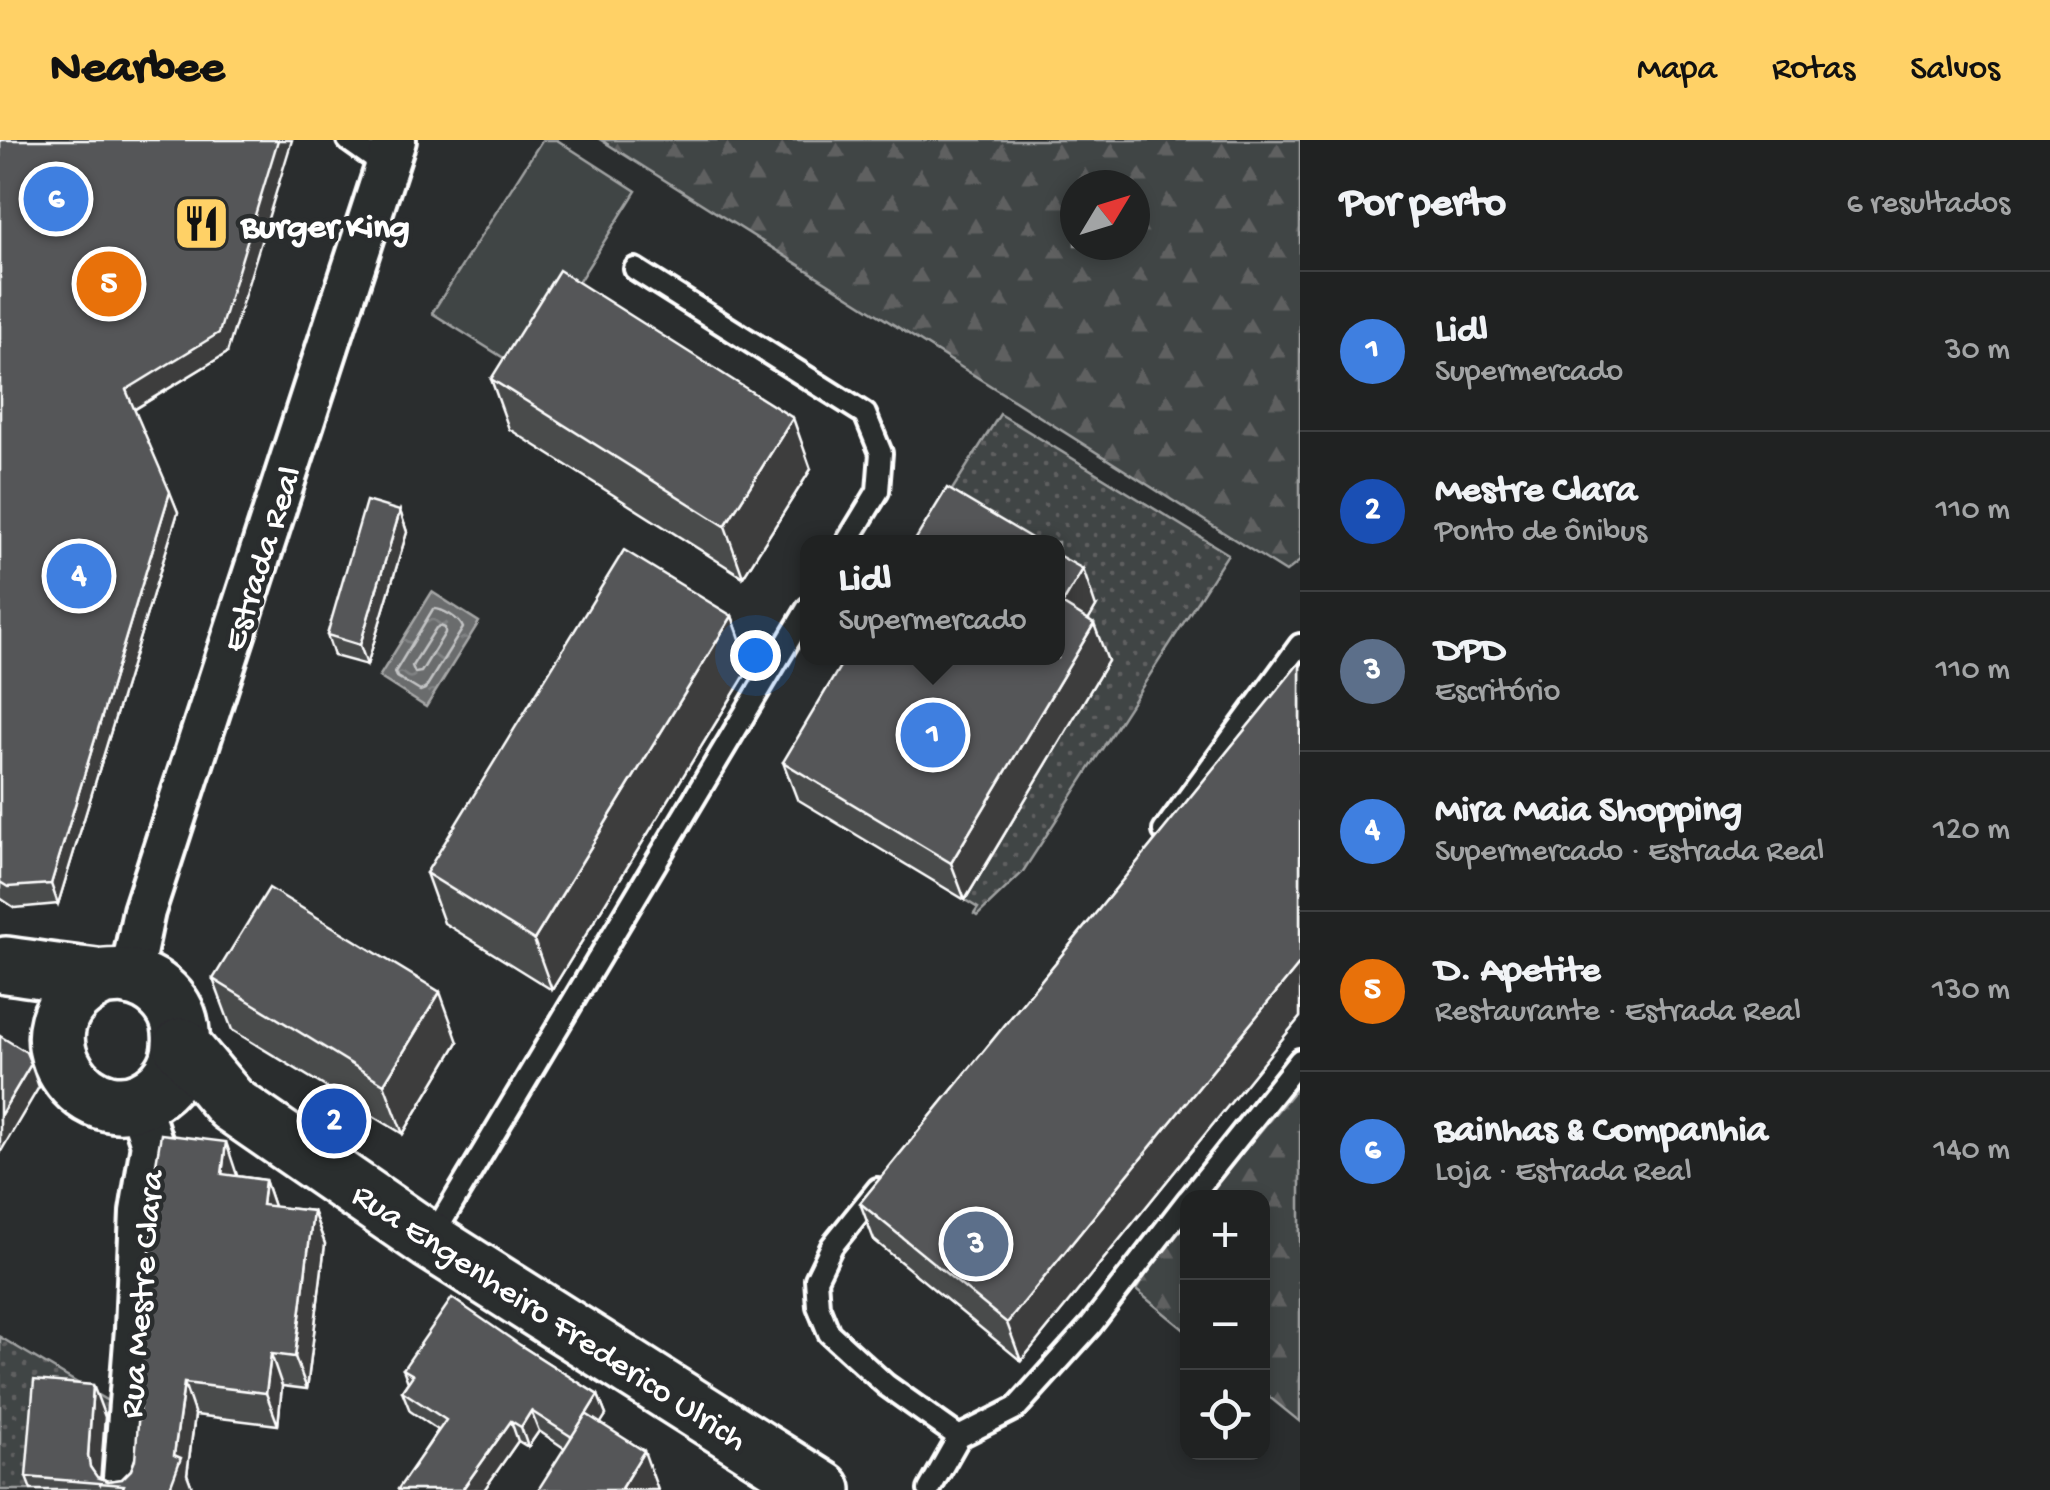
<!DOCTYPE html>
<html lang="pt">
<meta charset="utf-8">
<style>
body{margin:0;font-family:"Gochi Hand",sans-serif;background:#2d2f2f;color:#f1f3f6}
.controls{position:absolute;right:30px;bottom:30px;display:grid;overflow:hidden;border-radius:20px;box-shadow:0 5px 15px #0003}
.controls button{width:90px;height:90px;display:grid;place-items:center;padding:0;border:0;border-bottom:2px solid #3d3f40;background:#202222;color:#f1f3f6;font:50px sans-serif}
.compass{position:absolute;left:1060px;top:30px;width:90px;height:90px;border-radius:50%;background:#202222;box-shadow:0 5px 15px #0003;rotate:52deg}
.you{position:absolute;left:755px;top:515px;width:35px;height:35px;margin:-25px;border:8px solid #fff;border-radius:50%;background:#1a73e8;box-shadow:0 0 0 15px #1a73e833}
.badge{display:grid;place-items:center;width:65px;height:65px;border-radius:50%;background:#ffd166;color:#fff;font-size:32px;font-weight:700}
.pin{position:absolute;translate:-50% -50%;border:5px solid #fff;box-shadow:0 2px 10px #0006}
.popup{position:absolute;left:800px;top:395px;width:265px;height:130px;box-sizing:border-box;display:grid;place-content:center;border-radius:20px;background:#202222;filter:drop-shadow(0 2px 8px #0005);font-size:32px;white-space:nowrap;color:#a2a4a5}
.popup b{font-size:38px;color:#f1f3f6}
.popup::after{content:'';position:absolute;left:50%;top:100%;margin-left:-20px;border:20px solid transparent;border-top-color:#202222}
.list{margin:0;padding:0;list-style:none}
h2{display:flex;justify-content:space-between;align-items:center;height:130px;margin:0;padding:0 40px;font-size:42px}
h2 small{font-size:32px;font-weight:400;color:#a2a4a5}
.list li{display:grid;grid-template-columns:65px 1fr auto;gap:30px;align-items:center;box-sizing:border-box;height:160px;padding:0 40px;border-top:2px solid #3d3f40}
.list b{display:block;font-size:38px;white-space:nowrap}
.list p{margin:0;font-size:32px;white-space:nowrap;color:#a2a4a5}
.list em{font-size:32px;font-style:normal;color:#a2a4a5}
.icon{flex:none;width:55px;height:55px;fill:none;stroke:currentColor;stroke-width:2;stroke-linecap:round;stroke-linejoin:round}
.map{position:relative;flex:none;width:1300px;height:1350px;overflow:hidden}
header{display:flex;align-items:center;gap:60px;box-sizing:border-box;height:140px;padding:0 50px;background:#ffd166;color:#111}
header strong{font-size:48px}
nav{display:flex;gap:55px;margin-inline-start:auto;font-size:35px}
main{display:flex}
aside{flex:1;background:#202222}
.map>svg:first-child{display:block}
</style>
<header>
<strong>Nearbee</strong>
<nav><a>Mapa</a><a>Rotas</a><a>Salvos</a></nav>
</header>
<main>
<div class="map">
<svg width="1300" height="1350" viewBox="0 0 1300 1350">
<defs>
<pattern id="grass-dots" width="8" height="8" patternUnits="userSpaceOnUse" patternTransform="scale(2.5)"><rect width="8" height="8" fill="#414445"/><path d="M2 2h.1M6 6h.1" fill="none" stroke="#5e6061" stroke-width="1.8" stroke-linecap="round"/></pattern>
<pattern id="forest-firs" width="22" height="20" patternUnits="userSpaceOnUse" patternTransform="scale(2.5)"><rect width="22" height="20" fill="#414445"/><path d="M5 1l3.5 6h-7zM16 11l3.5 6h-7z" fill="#5e6061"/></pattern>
<pattern id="water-ripples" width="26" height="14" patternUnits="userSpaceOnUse" patternTransform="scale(2.5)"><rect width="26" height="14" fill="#6a6c6d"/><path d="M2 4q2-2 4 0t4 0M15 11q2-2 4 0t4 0" fill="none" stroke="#808283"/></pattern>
</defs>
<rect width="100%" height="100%" fill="#2a2d2e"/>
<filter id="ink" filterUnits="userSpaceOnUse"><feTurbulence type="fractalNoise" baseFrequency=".01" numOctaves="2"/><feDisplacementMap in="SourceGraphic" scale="20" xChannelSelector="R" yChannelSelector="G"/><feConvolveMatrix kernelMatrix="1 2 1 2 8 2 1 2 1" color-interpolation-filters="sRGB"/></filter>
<g filter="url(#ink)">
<!-- grass -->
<g fill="url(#grass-dots)" stroke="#a0a2a2" stroke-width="2.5">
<polygon points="1000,274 1228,414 1022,733 977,776 974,774 978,768 965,760 1107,521 1058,444 1058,402 919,402"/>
<polygon points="0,1197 111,1263 106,1350 0,1350"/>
</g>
<!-- forest -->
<g fill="url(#forest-firs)" stroke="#a0a2a2" stroke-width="2.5" fill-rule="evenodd">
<path d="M601,0H1300V421L1286,432ZM1075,45H1135V105H1075Z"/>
<polygon points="1300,944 1300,1282 1263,1252 1262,1058 1205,1057"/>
<polygon points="1187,1078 1187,1192 1136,1150 1162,1109"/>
</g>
<!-- pitch -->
<polygon fill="#414445" stroke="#a0a2a2" stroke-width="2.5" points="542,0 557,0 636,51 523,230 432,173"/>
<!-- water -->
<polygon fill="url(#water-ripples)" stroke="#a6a7a7" stroke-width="2.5" points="432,452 479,482 426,567 379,537"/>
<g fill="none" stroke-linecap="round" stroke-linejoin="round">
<!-- shore -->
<g stroke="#c3c4c5" stroke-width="2.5">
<path d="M433,469C442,468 460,479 463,488L425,549L420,551L397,537L395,532Z"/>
<polygon points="440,486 445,488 445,493 421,532 415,533 412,526 436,488"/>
</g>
<defs>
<g id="service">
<polyline points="348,0 386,27"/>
<polyline points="635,129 865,274 881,313 878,351 847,402"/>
<polyline points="1164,691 1300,505"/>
<polyline points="878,1049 832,1106 816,1139 818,1166 829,1193 886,1245 959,1297"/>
<polyline points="1190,1058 1300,920"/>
<polyline points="431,1099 808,468"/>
<polyline points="929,1350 959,1297 1016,1268 1091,1185 1188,1060"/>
</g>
<g id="minor">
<polyline points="130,838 144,771 395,0"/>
<polyline points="123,1350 136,1189 141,1072 152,1004 138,961"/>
</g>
<g id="secondary">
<path d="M6,825C36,829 66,834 97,837C107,838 117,835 127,837C155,841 179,864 181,892C183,914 177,932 161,947C91,1010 0,882 102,838"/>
<polyline points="182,906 231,964 430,1101 823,1350"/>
</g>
</defs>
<!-- service casing -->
<use href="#service" stroke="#fff" stroke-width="28"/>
<!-- minor casing -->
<use href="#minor" stroke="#fff" stroke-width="48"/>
<!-- secondary casing -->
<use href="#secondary" stroke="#fff" stroke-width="62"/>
<!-- service -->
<use href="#service" stroke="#2a2d2e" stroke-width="20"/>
<!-- minor -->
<use href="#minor" stroke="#2a2d2e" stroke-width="40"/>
<!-- secondary -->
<use href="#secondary" stroke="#2a2d2e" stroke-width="55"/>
</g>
<!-- wall -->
<g fill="#494b4c" stroke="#fff" stroke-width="2.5">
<polygon points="0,0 227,213 134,270 178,372 58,764 15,768 0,758"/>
<polygon points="491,239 811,329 743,437 509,289"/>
<polygon points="400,371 407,392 367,525 334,516 327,495"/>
<polygon points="1096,467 1088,480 1108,521 965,760 797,659 783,622"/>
<polygon points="732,476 750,527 552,850 444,783 426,733"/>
<polygon points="1300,522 1300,877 1021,1221 874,1100 860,1063"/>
<polygon points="213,839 458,902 403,994 232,890"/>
<polygon points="237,1035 237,1036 265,1040 274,1067 313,1071 325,1104 307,1249 282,1246 278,1285 195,1275 187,1334 193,1350 31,1350 26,1337 105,1277 100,1338 108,1341 122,1339 131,1330"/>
<polygon points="520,1205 598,1255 606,1275 600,1283 564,1308 539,1291 528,1307 518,1301 484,1350 399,1350 438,1290 410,1271 402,1251 408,1242 403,1229"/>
</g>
<!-- shaded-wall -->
<g fill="#3c3d3e" stroke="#fff" stroke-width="2.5">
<polygon points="278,0 292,0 227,213 133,270 126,250"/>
<polygon points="793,278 811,329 743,437 725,386"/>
<polygon points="170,352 178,372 58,764 51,744"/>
<polygon points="400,371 407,392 367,525 360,505"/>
<polygon points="1083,429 1096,467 1076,502 1062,464"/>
<polygon points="732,476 750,527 552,850 534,800"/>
<polygon points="1094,484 1108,521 965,760 951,723"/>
<polygon points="1300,823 1300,877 1021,1221 1007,1183"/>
<polygon points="440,852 458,902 403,994 384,944"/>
<polygon points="31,924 39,947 0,1013 0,976"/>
<polygon points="226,1002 237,1035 233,1066 222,1034"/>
<polygon points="265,1040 276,1072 262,1065"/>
<polygon points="313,1071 325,1104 307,1249 295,1217"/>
<polygon points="271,1214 282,1246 278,1285 266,1253"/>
<polygon points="184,1243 195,1275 187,1334 193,1350 169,1350"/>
<polygon points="93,1245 105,1277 100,1343 90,1327 88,1316"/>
<polygon points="598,1255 606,1275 580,1317 572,1297"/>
<polygon points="531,1271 539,1291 528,1307 521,1287"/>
<polygon points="511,1281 518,1301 484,1350 462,1350"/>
<polygon points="644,1311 658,1350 620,1350"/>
</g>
<!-- building -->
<g fill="#555758" stroke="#fff" stroke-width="2.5">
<polygon points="0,0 278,0 219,193 126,250 170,352 51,744 8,747 0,742"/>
<polygon points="559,130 793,278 725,386 491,239"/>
<polygon points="947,348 1038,402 914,402"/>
<polygon points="366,361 400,371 360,505 327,495"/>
<polygon points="624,410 732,476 534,800 426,733"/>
<polygon points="1058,415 1083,429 1062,464 1094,484 951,723 783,622 845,518 1058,518"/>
<polygon points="1300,522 1300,823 1007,1183 860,1063"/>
<polygon points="269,748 440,852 384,944 213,839"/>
<polygon points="0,896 26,912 31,924 0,976"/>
<polygon points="161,994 226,1002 222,1034 265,1040 262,1065 313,1071 295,1217 271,1214 266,1253 184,1243 174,1315 181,1318 169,1350 122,1350 124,1345 26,1337 34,1240 93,1245 88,1316 90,1327 97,1337 108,1341 122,1339 131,1330 135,1320 148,1159 153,1042"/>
<polygon points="452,1158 520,1205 598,1255 572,1297 531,1271 521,1287 511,1281 462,1350 400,1350 398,1349 446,1280 402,1251 413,1235 403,1229"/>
<polygon points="586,1274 644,1311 620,1350 538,1350"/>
</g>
</g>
<!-- icons -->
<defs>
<symbol id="restaurant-square" viewBox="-11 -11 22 22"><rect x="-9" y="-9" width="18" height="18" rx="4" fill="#ffd166" stroke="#2a2d2e"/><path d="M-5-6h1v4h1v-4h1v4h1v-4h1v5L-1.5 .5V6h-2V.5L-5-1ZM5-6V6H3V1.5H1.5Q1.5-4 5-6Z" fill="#111"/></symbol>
</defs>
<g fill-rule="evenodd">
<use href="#restaurant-square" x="170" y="52" width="63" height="63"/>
</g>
<g text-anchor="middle" stroke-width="9" stroke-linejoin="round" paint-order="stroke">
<!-- poi labels -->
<g font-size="35" font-weight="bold" fill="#fff" stroke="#2a2d2e" text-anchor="start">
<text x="241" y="96">Burger King</text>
</g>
<!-- street labels -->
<g font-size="35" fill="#fff" stroke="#2a2d2e">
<text transform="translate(259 418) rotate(-72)" y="12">Estrada Real</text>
<text transform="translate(139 1154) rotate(-85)" y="12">Rua Mestre Clara</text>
<text transform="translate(551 1175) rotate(33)" y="12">Rua Engenheiro Frederico Ulrich</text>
</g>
</g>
</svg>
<div class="controls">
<button>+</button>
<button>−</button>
<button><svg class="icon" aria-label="locate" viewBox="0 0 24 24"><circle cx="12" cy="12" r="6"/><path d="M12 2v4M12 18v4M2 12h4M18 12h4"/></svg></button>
</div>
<svg class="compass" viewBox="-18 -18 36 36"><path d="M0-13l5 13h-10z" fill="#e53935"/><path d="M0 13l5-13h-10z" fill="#a2a4a5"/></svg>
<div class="you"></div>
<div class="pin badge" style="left:933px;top:595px;background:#3f7fe0">1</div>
<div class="popup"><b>Lidl</b>Supermercado</div>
<div class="pin badge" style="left:334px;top:981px;background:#1a4fb4">2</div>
<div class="pin badge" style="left:976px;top:1104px;background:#5c6f8a">3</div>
<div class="pin badge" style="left:79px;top:436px;background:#3f7fe0">4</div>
<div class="pin badge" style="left:109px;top:144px;background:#e8710a">5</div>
<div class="pin badge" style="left:56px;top:59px;background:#3f7fe0">6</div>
</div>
<aside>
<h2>Por perto<small>6 resultados</small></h2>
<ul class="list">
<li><span class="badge" style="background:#3f7fe0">1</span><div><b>Lidl</b><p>Supermercado</p></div><em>30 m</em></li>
<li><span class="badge" style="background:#1a4fb4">2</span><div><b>Mestre Clara</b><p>Ponto de ônibus</p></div><em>110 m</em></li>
<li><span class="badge" style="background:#5c6f8a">3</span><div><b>DPD</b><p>Escritório</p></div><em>110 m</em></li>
<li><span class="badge" style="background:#3f7fe0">4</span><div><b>Mira Maia Shopping</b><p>Supermercado · Estrada Real</p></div><em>120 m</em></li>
<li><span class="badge" style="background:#e8710a">5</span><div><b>D. Apetite</b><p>Restaurante · Estrada Real</p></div><em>130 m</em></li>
<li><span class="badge" style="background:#3f7fe0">6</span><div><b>Bainhas &amp; Companhia</b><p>Loja · Estrada Real</p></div><em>140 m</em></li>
</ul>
</aside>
</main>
